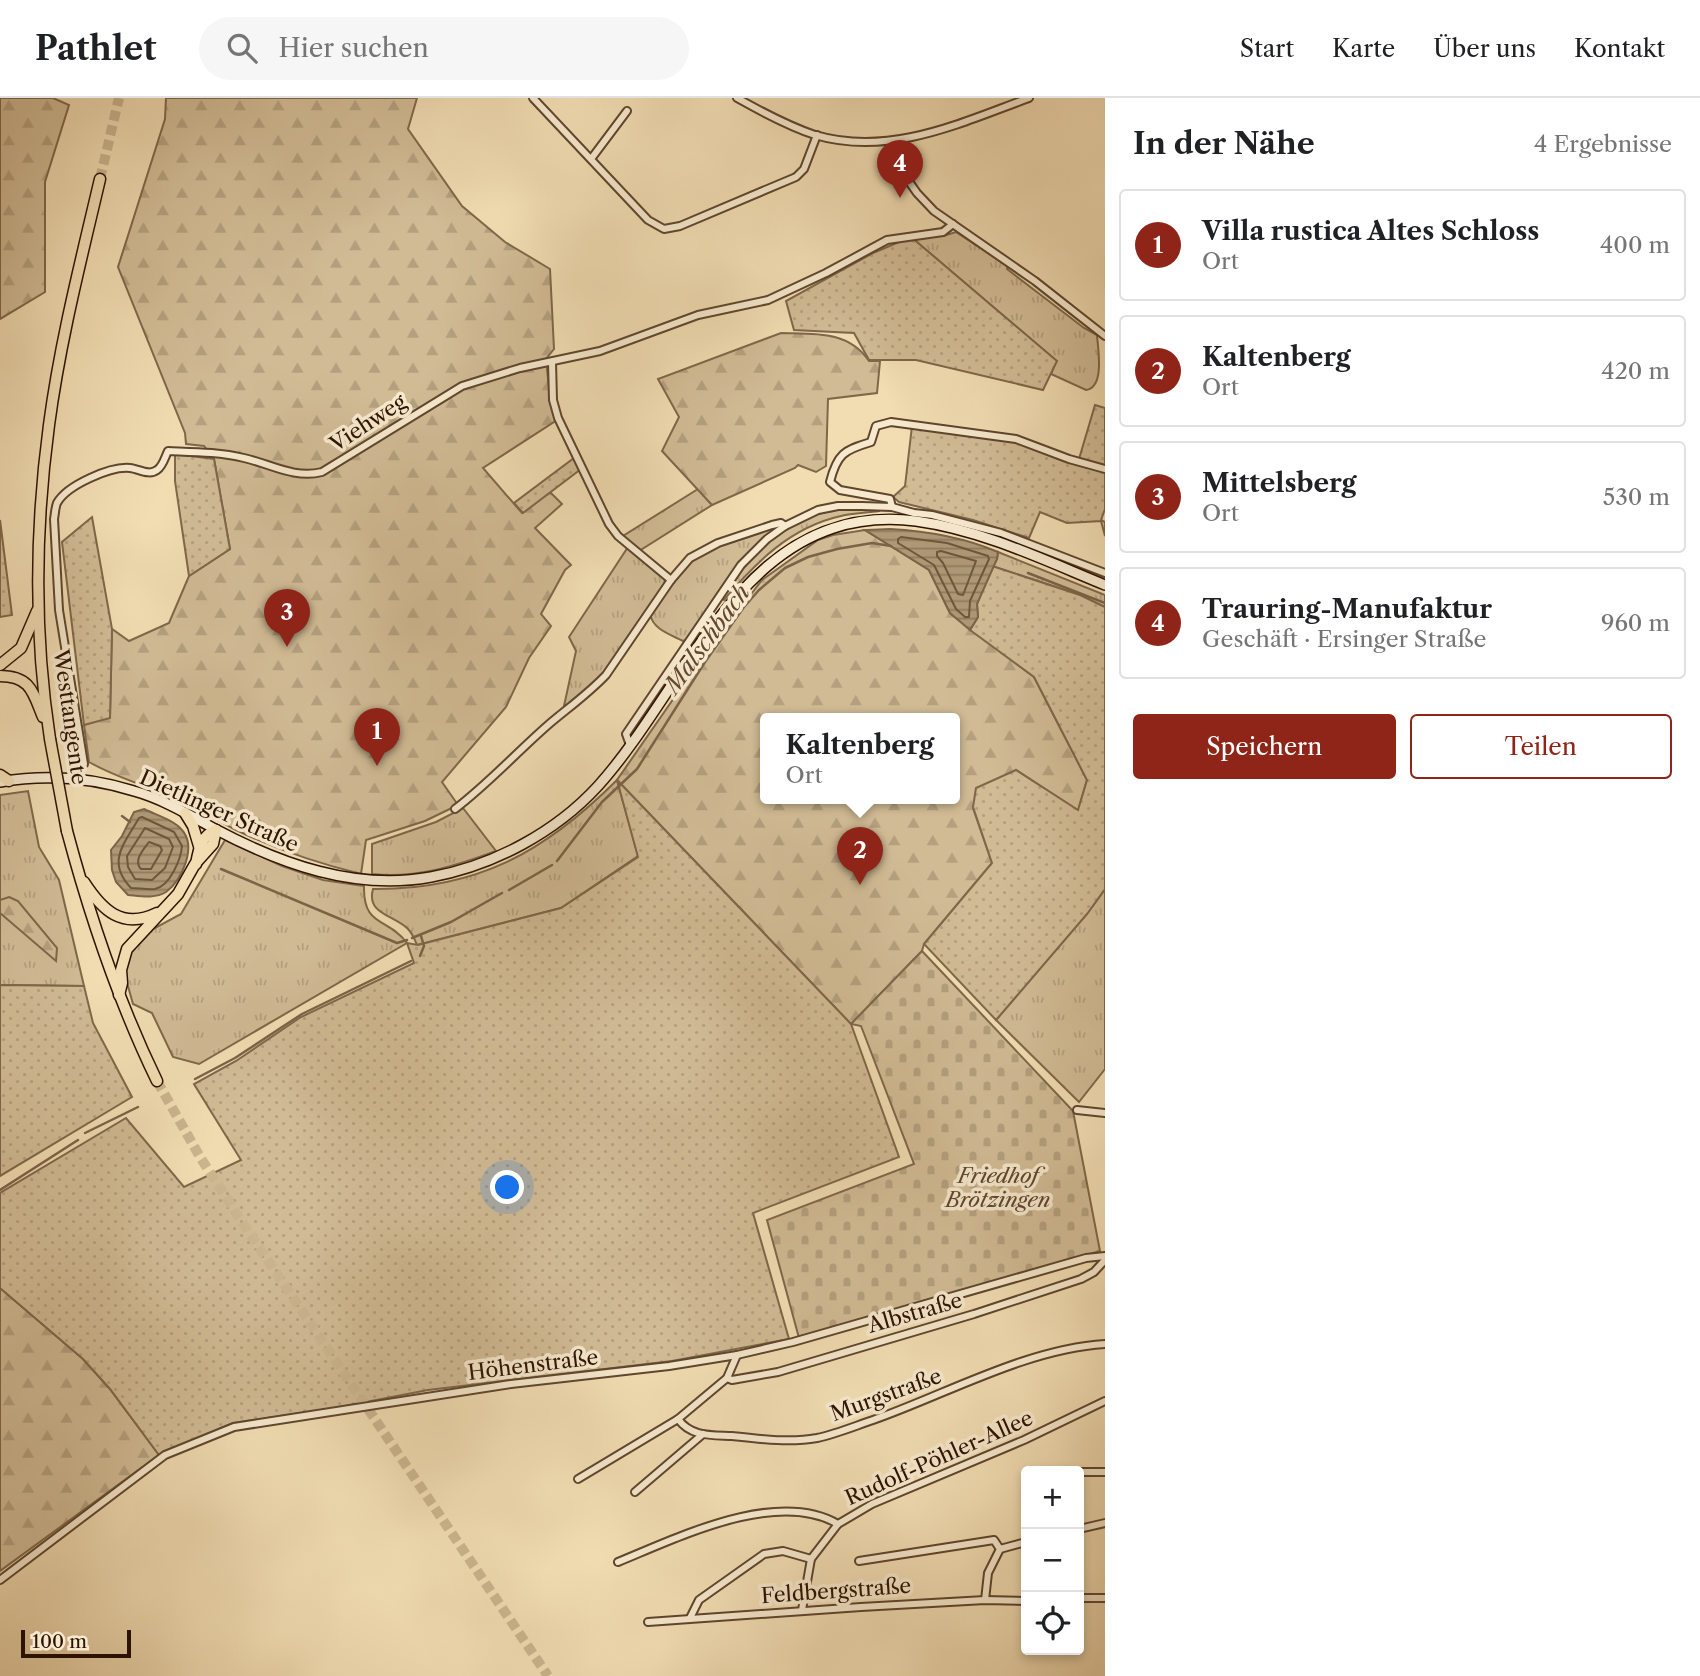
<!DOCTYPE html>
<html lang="de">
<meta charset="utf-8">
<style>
body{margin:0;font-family:"Libre Caslon Text",serif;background:#f6f6f6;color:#202124}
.controls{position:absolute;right:21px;bottom:21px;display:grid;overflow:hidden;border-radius:7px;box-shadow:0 4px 10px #0003}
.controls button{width:63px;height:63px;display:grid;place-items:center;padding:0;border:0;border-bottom:2px solid #e0e0e0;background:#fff;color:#202124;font:35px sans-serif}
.scale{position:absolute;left:21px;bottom:18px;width:110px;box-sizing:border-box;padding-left:7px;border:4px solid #2d1300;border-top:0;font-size:19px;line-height:24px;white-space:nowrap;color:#2d1300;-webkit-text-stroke:5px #f7e9ce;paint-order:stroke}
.you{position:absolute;left:508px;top:1090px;width:24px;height:24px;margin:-18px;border:5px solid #fff;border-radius:50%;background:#1a73e8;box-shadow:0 0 0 10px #1a73e833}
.badge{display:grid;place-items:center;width:46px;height:46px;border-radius:50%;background:#8f2418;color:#fff;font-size:23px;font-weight:700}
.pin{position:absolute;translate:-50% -58px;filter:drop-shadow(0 2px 4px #0008)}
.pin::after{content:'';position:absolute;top:37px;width:24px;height:21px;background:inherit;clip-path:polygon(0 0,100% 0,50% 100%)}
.popup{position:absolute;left:760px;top:615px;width:200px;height:91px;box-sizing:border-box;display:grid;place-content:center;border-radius:7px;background:#fff;filter:drop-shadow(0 2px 5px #0005);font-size:23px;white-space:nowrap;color:#757577}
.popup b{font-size:26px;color:#202124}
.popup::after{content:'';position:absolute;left:50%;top:100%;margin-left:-14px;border:14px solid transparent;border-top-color:#fff}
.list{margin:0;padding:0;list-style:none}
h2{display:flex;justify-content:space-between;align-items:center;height:91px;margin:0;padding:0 28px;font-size:30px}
h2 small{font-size:23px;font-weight:400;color:#757577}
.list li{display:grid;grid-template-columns:46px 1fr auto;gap:21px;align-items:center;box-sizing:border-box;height:112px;margin:0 14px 14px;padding:0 14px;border:2px solid #e0e0e0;border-radius:7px}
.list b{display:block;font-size:26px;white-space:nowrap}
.list p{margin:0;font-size:23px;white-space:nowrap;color:#757577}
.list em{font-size:23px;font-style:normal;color:#757577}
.actions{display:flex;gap:14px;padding:21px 28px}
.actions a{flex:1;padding:16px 0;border:2px solid #8f2418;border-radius:7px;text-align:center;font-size:24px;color:#8f2418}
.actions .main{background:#8f2418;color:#fff}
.icon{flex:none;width:38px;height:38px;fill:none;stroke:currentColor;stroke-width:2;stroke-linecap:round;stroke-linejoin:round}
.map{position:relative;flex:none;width:1105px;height:1578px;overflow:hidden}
header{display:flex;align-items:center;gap:42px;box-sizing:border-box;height:98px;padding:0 35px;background:#fff;border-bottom:2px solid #e0e0e0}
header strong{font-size:33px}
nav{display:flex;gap:38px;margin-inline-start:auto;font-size:24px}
.search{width:490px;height:63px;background:#f6f6f6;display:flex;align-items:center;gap:18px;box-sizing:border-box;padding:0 24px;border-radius:38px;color:#757577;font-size:26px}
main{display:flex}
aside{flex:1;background:#fff}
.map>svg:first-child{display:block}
</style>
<header>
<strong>Pathlet</strong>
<div class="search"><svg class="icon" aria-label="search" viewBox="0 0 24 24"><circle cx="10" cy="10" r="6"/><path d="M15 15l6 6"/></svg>Hier suchen</div>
<nav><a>Start</a><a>Karte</a><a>Über uns</a><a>Kontakt</a></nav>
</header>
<main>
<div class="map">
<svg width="1105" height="1578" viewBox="0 0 1105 1578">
<defs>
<pattern id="grass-tufts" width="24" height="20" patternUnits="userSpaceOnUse" patternTransform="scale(1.75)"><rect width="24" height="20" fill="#d1bb95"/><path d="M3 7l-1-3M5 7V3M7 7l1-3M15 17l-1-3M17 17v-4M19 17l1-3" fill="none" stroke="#b4a07f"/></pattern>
<pattern id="forest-firs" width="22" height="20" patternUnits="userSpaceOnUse" patternTransform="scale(1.75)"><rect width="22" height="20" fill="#d1bb95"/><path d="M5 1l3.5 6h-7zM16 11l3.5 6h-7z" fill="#b4a07f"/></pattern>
<pattern id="cemetery-stones" width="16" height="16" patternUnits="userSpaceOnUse" patternTransform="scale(1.75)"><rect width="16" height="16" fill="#d1bb95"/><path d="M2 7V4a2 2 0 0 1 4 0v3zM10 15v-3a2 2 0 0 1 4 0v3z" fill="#b4a07f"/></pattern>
<pattern id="garden-dots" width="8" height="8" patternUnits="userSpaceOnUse" patternTransform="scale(1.75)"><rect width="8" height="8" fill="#d1bb95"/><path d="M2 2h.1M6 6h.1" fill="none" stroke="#b4a07f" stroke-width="1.8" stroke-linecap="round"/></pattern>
<pattern id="water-rules" width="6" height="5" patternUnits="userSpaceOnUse" patternTransform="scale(1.75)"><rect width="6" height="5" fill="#af9876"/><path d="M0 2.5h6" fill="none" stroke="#8f7b5e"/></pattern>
</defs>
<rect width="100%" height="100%" fill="#f2ddb3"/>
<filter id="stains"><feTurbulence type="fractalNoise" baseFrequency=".00286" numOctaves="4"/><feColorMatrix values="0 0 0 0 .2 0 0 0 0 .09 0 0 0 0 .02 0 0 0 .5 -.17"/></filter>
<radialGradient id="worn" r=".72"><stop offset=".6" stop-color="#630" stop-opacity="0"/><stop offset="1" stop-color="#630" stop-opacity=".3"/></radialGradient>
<!-- grass -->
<g fill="url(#grass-tufts)" stroke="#7f674a" stroke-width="2">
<path d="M956,134L1008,168L1007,171L1084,230L1097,237C1098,252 1105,289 1086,292L1051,276L1056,263L911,139L943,138Z"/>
<polygon points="698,391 712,407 639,453 623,438"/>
<path d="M838,411H880L879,413C867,415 854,415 841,418C791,429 756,464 724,502L721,500C742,470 770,433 806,420C816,416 827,414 838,411Z"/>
<path d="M776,428V430C737,459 714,501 688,541L683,543C669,536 652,531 650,515L692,461L721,446Z"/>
<polygon points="628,449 664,478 666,484 600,580 566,610 564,608 576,553 569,539"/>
<polygon points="998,454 1105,497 1105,509 1080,497 992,468 997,461"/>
<path d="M617,682L638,758L561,810L417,847C415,842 412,835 408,831C394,817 366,816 373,791C477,792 545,754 617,682Z"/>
<polygon points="28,693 39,749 59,782 84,888 0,887 0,697"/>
<path d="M463,710L496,753C456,768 415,781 372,776V746L436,724Z"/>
<path d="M225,742L282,768L323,782L364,788C363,830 388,819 407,845L199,966L173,959L152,915L133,906L126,881V870L130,855L153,831L181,816Z"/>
<polygon points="1105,791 1105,971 1079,1004 996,922 1087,816"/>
</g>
<!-- forest -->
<g fill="url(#forest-firs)" stroke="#7f674a" stroke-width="2" fill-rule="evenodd">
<polygon points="0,0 53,0 69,7 45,84 45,194 0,221"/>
<path d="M166,0H417L408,31L462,108L505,144L550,171L554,251L546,261L550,300L557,322L483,370L522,415L550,394L562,406L535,430L571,467L565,472L541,516L551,528L529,560L506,609L442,684L458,707L425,723L366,742L361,776C317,765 275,751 234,731C218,723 203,713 187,705C155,690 120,682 89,664L84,627L110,619L112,531L129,543L169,525L189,478L230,451L214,361L204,348L186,346L185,335L118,169L165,21Z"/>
<path d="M781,235C813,236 848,232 869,263H880L877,295L828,301L826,368L816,374L798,367L795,370L712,407L662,353L679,319L658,281Z"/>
<path d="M865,432L929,472L950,515L1034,579L1087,682L1078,713L1016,672L973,710L992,765L924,846L922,853L851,926L617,682L699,564L762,482L818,442L833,437ZM766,621H954V701H766Z"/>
<polygon points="9,799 18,803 57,850 56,863 0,815 0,802"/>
<polygon points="0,1190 83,1261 110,1291 159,1357 0,1473"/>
</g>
<!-- cemetery -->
<polygon fill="url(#cemetery-stones)" stroke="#7f674a" stroke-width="2" points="922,853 1073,1013 1100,1153 799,1240 767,1122 914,1066 861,928 851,926"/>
<!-- garden -->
<g fill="url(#garden-dots)" stroke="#7f674a" stroke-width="2">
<polygon points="911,139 1057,263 1043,292 916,262 869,262 854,235 794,232 786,203 873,155"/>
<polygon points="1095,307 1105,310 1105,368 1079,361"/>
<polygon points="912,328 1016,344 1105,372 1105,411 1101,422 1105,424 1105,438 1101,423 1067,425 1040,414 1029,440 973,422 899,404 893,399 905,388"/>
<polygon points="175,356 214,361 230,451 189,478 175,383"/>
<polygon points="574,360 581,371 523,415 514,405"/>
<polygon points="92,419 112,531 110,620 84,627 62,444"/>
<polygon points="0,422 12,517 0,519"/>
<polygon points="992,468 1080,497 1105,509 1105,791 1087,816 996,922 924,846 992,765 973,709 976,690 1016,672 1078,712 1087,682 1034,579 970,532 978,519 977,506"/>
<polygon points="617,682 851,926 899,1059 753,1115 789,1241 672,1263 428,1292 335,1310 233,1325 159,1357 110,1291 83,1261 0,1190 0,1095 126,1020 184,1089 241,1062 194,986 236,963 301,919 414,865 407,845 418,847 561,810 638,759"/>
<polygon points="0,887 84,888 93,925 132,999 0,1078"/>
</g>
<!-- water -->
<g fill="url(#water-rules)" stroke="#7b6347" stroke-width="2">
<path d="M890,431C927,433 963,439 998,454L997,461L977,506L978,519L970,532L950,515L929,472L865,432Z"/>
<path d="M144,711C156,717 174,722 182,732C197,749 182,782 166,794C155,801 140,798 128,797L116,784L112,772L111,752L122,738L134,714Z"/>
</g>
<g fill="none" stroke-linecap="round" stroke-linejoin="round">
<!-- shore -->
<g stroke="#6e563b" stroke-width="2">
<polygon points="901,439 947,445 988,458 989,461 970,503 969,519 965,519 956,511 934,467 898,445 898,441"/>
<polygon points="941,453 976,463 963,497 958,496 943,465 937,458 937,454"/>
<path d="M142,719L174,734L182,748C181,761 170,788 155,791C148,792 138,790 131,790C106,764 124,746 139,720Z"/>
<polygon points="145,730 169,741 173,749 165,770 152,782 135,781 128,769 127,758"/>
<path d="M149,744L160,748L162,752L151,771H141C133,763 143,752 149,744Z"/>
</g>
<!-- stream -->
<g stroke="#7b6347" stroke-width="2.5">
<polyline points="1028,475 1105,505"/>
<polyline points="122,718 130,724"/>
<polyline points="557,763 602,704 637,671 705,564 744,509 759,492 785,470 808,459 837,451 872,445 891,448"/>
<polyline points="221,771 397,845 407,842"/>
<polyline points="509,792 552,767"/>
<polyline points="412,840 451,824 502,795"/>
<polyline points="420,858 424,848 421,838"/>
<polyline points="195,981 235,960 302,916 411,863"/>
<polyline points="85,1035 138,1009"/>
<polyline points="0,1092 78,1042"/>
</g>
<!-- trunk-tunnel -->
<g stroke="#cbb58f" stroke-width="10" stroke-dasharray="10 5" stroke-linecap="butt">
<polyline points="100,81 119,0"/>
<polyline points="157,983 200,1059 242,1124 548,1578"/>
</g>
<defs>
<g id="minor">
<polyline points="533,0 648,122 664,131 680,128 796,79 804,71 817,37"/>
<path d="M737,0C762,14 788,28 815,37C890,59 960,25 1029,0"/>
<polyline points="893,43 905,78 917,95 934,113 1035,183 1105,238"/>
<polyline points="591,61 627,13"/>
<polyline points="552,264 553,302 558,320 609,426 618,438 671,482"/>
<path d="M892,409L890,401L840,392L830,384C837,356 844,352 871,344L876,328L891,324L1016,341L1069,361L1105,371"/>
<polyline points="630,647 626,636 741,467 767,441 785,428 818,412 838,408 862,408 892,409 914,415 932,417 1001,435 1105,475"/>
<path d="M84,666L59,512L54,421C55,416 55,410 57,405C67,387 111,368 130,370C139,371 149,378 157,372C163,368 165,359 168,353C193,354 219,354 244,360C271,366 294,381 322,374L462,288L520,270L600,253L698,217L768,202L826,175L887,142L943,134L953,126"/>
<path d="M455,711C488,686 516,655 548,627C568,610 588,596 606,577L671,482L690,460L718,445L772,427L781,425L785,428"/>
<polyline points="1077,1012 1105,1015"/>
<polyline points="727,1280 732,1282 778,1274 974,1216 1081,1181 1094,1174 1105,1162"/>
<path d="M678,1321C691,1339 711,1337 732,1338C759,1341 790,1345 817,1340C836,1336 855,1328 873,1322C947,1296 1026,1251 1105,1246"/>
<polyline points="1079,1374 1105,1374"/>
<polyline points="578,1381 678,1321 727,1280 737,1257"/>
<polyline points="635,1394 703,1336"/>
<polyline points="1079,1431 1105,1425"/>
<polyline points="859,1463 994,1442 1000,1451 1026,1444"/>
<path d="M618,1464C677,1440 777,1390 838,1426"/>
<polyline points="0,1482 165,1357 234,1329 511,1286 669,1268 737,1257 793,1244 1086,1160 1105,1158"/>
<polyline points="1079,1500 1105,1500"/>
<polyline points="985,1502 988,1475 1000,1451"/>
<polyline points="802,1512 811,1461 838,1426 872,1406 1024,1342 1105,1303"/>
<polyline points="690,1520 699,1502 764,1456 783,1453 811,1461"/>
<polyline points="648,1524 861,1509 985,1502 1026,1503"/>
</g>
<path id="secondary" d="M0,684C46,676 89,679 134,693C163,701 189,717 215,731C281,766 355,793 431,779C493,768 556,734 598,688C691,585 745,402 916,423C982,432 1044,462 1105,487"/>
<g id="trunk">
<polyline points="0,567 21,550 37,513"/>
<path d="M0,578C31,578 33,595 43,619"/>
<path d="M50,641C34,537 35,431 49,327C60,244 81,162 100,81"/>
<polyline points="0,677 9,683"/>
<polyline points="185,715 193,728 199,748"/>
<path d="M67,733C90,819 118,903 157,983"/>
<path d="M196,766C199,750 201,738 216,732"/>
<path d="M84,784C102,812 122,832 157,815"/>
<polyline points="119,897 122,885 121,872 127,851 178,796 195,766 213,746 216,732"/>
</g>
</defs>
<!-- minor casing -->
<use href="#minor" stroke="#5e462d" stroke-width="10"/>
<!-- secondary casing -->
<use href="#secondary" stroke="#2d1300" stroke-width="12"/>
<!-- trunk casing -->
<use href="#trunk" stroke="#2d1300" stroke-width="13"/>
<!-- minor -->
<use href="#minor" stroke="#f7e9ce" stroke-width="6"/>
<!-- secondary -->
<use href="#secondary" stroke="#f7e9ce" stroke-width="9"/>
<!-- trunk -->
<use href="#trunk" stroke="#f2ddb3" stroke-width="10"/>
<defs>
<polyline id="trunk-bridge" points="50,641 67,733"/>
</defs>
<!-- trunk-bridge casing -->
<use href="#trunk-bridge" stroke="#2d1300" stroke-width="13" stroke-linecap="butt"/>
<!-- trunk-bridge -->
<use href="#trunk-bridge" stroke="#f2ddb3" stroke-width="10"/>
</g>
<g text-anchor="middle" stroke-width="7" stroke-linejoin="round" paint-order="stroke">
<!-- street labels -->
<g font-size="21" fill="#2d1300" stroke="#f7e9ce">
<text transform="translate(368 325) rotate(-33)" y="7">Viehweg</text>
<text transform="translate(70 619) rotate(82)" y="7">Westtangente</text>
<text transform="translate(219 713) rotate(24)" y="7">Dietlinger Straße</text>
<text transform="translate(915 1215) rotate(-16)" y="7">Albstraße</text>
<text transform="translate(533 1267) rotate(-7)" y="7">Höhenstraße</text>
<text transform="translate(886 1297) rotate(-20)" y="7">Murgstraße</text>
<text transform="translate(939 1360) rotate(-24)" y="7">Rudolf-Pöhler-Allee</text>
<text transform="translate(836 1493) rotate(-4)" y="7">Feldbergstraße</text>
</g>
<!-- park labels -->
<g font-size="21" font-style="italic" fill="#5e452d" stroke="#f7e9ce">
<text x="998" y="1085">Friedhof<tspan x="998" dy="24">Brötzingen</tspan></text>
</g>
<!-- water labels -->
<g font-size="23" font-style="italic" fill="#61482f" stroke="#f7e9ce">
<text transform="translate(707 541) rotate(-54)" y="8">Malschbach</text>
</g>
</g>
<rect width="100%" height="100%" filter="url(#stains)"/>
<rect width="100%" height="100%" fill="url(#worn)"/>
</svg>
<div class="controls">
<button>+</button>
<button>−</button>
<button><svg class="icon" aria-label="locate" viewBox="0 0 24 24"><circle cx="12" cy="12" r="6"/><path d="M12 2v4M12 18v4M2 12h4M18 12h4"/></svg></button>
</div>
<div class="scale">100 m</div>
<div class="you"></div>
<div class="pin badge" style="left:377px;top:668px">1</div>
<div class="pin badge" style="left:860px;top:787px">2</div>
<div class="popup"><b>Kaltenberg</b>Ort</div>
<div class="pin badge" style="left:287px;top:549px">3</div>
<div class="pin badge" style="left:900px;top:100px">4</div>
</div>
<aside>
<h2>In der Nähe<small>4 Ergebnisse</small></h2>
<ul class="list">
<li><span class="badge">1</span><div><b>Villa rustica Altes Schloss</b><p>Ort</p></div><em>400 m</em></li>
<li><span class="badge">2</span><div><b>Kaltenberg</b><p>Ort</p></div><em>420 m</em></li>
<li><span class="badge">3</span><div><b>Mittelsberg</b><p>Ort</p></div><em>530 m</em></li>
<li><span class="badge">4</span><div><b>Trauring-Manufaktur</b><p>Geschäft · Ersinger Straße</p></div><em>960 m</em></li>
</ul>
<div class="actions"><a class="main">Speichern</a><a>Teilen</a></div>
</aside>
</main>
